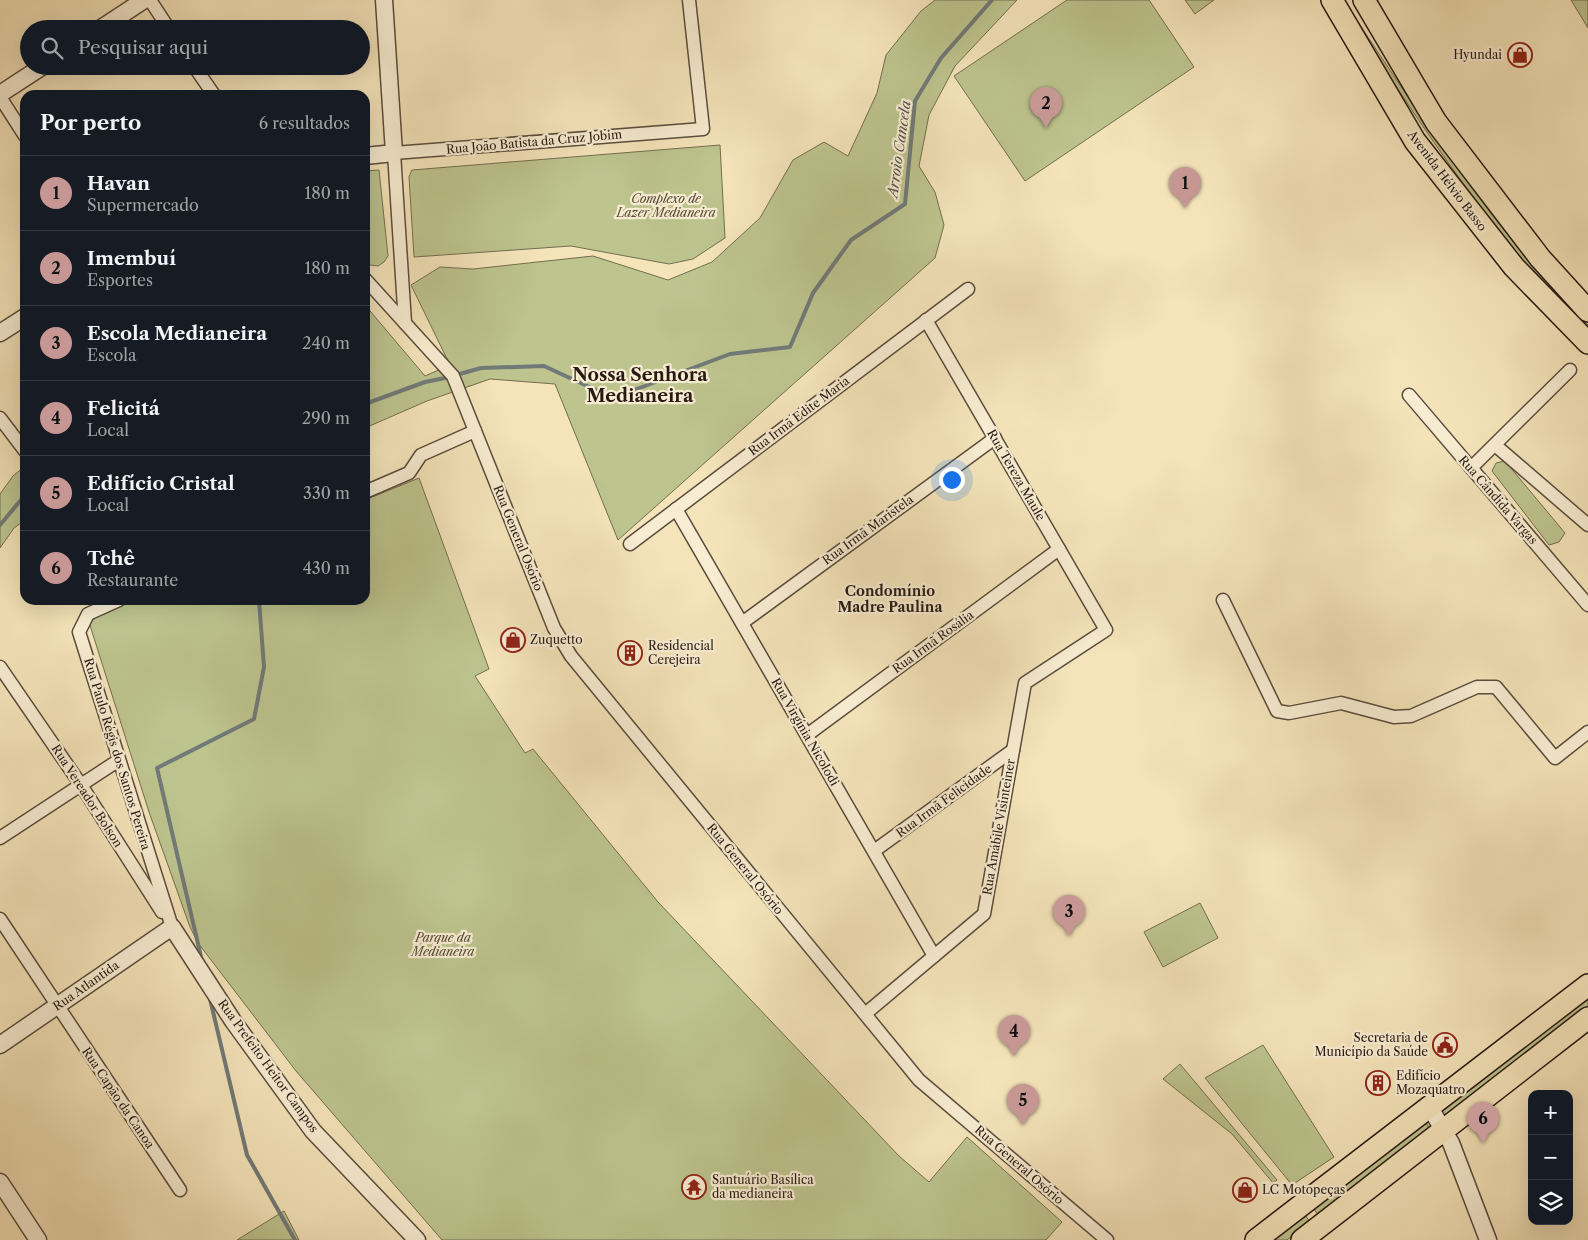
<!DOCTYPE html>
<html lang="pt">
<meta charset="utf-8">
<style>
body{margin:0;font-family:"Libre Caslon Text",serif;background:#20242c;color:#f1f3f6}
.controls{position:absolute;right:15px;bottom:15px;display:grid;overflow:hidden;border-radius:10px;box-shadow:0 5px 20px #0002}
.controls button{width:45px;height:45px;display:grid;place-items:center;padding:0;border:0;border-bottom:1px solid #363941;background:#171b24;color:#f1f3f6;font:25px sans-serif}
.you{position:absolute;left:951px;top:479px;width:18px;height:18px;margin:-12px;border:4px solid #fff;border-radius:50%;background:#1a73e8;box-shadow:0 0 0 8px #1a73e833}
.badge{display:grid;place-items:center;width:32px;height:32px;border-radius:50%;background:#c59692;color:#111;font-size:16px;font-weight:700}
.pin{position:absolute;translate:-50% -41px;filter:drop-shadow(0 1px 2px #0008)}
.pin::after{content:'';position:absolute;top:26px;width:18px;height:15px;background:inherit;clip-path:polygon(0 0,100% 0,50% 100%)}
.list{margin:0;padding:0;list-style:none}
h2{display:flex;justify-content:space-between;align-items:center;height:65px;margin:0;padding:0 20px;font-size:21px}
h2 small{font-size:16px;font-weight:400;color:#9ea1a6}
.list li{display:grid;grid-template-columns:32px 1fr auto;gap:15px;align-items:center;box-sizing:border-box;height:75px;padding:0 20px;border-top:1px solid #363941}
.list b{display:block;font-size:19px;white-space:nowrap}
.list p{margin:0;font-size:16px;white-space:nowrap;color:#9ea1a6}
.list em{font-size:16px;font-style:normal;color:#9ea1a6}
.icon{flex:none;width:28px;height:28px;fill:none;stroke:currentColor;stroke-width:2;stroke-linecap:round;stroke-linejoin:round}
.map{position:relative;flex:none;width:1588px;height:1240px;overflow:hidden}
.search{position:absolute;background:#171b24;box-shadow:0 5px 20px #0002;left:20px;top:20px;width:350px;height:55px;display:flex;align-items:center;gap:12px;box-sizing:border-box;padding:0 18px;border-radius:28px;color:#9ea1a6;font-size:19px}
.panel{position:absolute;background:#171b24;box-shadow:0 5px 20px #0002;left:20px;top:90px;width:350px;height:515px;border-radius:15px}
.map>svg:first-child{display:block}
</style>
<div class="map">
<svg width="1588" height="1240" viewBox="0 0 1588 1240">
<rect width="100%" height="100%" fill="#f5e4ba"/>
<filter id="stains"><feTurbulence type="fractalNoise" baseFrequency=".004" numOctaves="4"/><feColorMatrix values="0 0 0 0 .2 0 0 0 0 .09 0 0 0 0 .02 0 0 0 .5 -.17"/></filter>
<radialGradient id="worn" r=".72"><stop offset=".6" stop-color="#630" stop-opacity="0"/><stop offset="1" stop-color="#630" stop-opacity=".3"/></radialGradient>
<!-- green -->
<g fill="#bdc48e" stroke="#726e50">
<polygon points="935,0 1017,0 955,66 929,115 919,166 935,192 944,225 935,258 618,540 555,384 490,379 427,401 365,428 365,305 425,376 450,365 411,285 440,267 473,269 593,256 668,280 712,262 760,218 793,160 824,142 848,156 877,93 886,55 921,11"/>
<polygon points="1067,0 1149,0 1194,67 1025,181 954,76"/>
<polygon points="1185,0 1214,0 1195,14"/>
<polygon points="1571,0 1588,0 1588,28"/>
<path d="M1348,7C1420,115 1495,233 1588,325V330C1491,236 1419,121 1345,9Z"/>
<polygon points="720,145 725,238 693,259 669,264 571,246 414,257 409,177 412,170"/>
<polygon points="379,170 388,256 384,262 378,266 370,265 365,260 365,171"/>
<polygon points="1505,461 1565,533 1559,542 1549,545 1492,471 1496,463"/>
<polygon points="25,466 25,520 14,528 0,548 0,494 13,476"/>
<polygon points="419,478 489,669 475,676 525,753 533,749 658,902 899,1156 929,1182 967,1137 1062,1222 1046,1240 442,1240 296,1071 198,943 190,927 149,812 88,619 132,600 365,600 365,500"/>
<polygon points="1200,903 1218,938 1163,967 1144,932"/>
<polygon points="1588,997 1588,1009 1444,1117 1441,1116 1441,1109"/>
<polygon points="1263,1045 1334,1157 1292,1185 1205,1078"/>
<polygon points="1180,1064 1277,1180 1273,1183 1232,1134 1163,1079"/>
<polygon points="1424,1123 1428,1125 1428,1129 1319,1216 1313,1208"/>
<polygon points="284,1211 299,1240 237,1240"/>
<polygon points="1305,1215 1310,1222 1287,1240 1273,1240"/>
</g>
<g fill="none" stroke-linecap="round" stroke-linejoin="round">
<!-- stream -->
<g stroke="#717a78" stroke-width="4">
<polyline points="456,375 481,368 544,366 613,398 730,354 790,347 813,293 851,240 905,204 915,101 941,58 992,0"/>
<polyline points="365,404 425,382 450,377"/>
<polyline points="0,525 25,495"/>
<polyline points="202,961 157,768 254,719 264,667 259,600"/>
<polyline points="210,999 247,1155 295,1240"/>
</g>
<defs>
<g id="minor">
<polyline points="150,0 169,29"/>
<polyline points="194,66 214,95"/>
<polyline points="0,97 25,136"/>
<polyline points="365,279 453,376 554,628 571,656 919,1080 1107,1240"/>
<polyline points="405,323 394,153 703,129 689,0"/>
<polyline points="1409,395 1588,605"/>
<polyline points="0,418 25,451"/>
<polyline points="1495,445 1588,525"/>
<polyline points="1471,468 1570,370"/>
<polyline points="365,492 409,473 421,455 475,431"/>
<polyline points="676,509 934,956"/>
<polyline points="630,544 968,289"/>
<polyline points="119,600 88,614 79,632 172,927"/>
<polyline points="1223,600 1277,711 1289,713 1341,703 1394,717 1411,716 1477,687 1496,687 1555,758 1588,732"/>
<polyline points="742,623 995,438"/>
<polyline points="0,667 81,785 162,912"/>
<polyline points="807,735 1059,549"/>
<polyline points="0,838 119,760"/>
<polyline points="874,851 1013,750"/>
<polyline points="0,919 180,1190"/>
<polyline points="865,1014 984,914 1025,683 1106,630 926,320"/>
</g>
<g id="tertiary">
<polyline points="100,29 144,0"/>
<polyline points="0,94 43,66"/>
<polyline points="365,156 394,153 384,0"/>
<polyline points="0,333 25,317"/>
<polyline points="0,1045 172,927 233,1021 313,1131 417,1240"/>
<polyline points="1429,1106 1451,1143 1488,1240"/>
<polyline points="0,1182 38,1240"/>
</g>
<g id="primary">
<polyline points="1332,0 1415,141 1514,267 1588,343"/>
<polyline points="1364,0 1436,122 1540,258 1588,311"/>
<polyline points="1256,1240 1588,985"/>
<polyline points="1302,1240 1588,1018"/>
</g>
</defs>
<!-- minor casing -->
<use href="#minor" stroke="#5a4c3d" stroke-width="15"/>
<!-- tertiary casing -->
<use href="#tertiary" stroke="#5a4c3d" stroke-width="19"/>
<!-- primary casing -->
<use href="#primary" stroke="#271913" stroke-width="24"/>
<!-- minor -->
<use href="#minor" stroke="#f8edd2" stroke-width="12"/>
<!-- tertiary -->
<use href="#tertiary" stroke="#f8edd2" stroke-width="16"/>
<!-- primary -->
<use href="#primary" stroke="#f5e4ba" stroke-width="21"/>
</g>
<!-- icons -->
<defs>
<symbol id="shop-ring" viewBox="-11 -11 22 22"><circle r="9.5" fill="#f8edd2" stroke="#8f2418" stroke-width="1.5"/><path d="M-5-2.5h2.3a2.7 3.5 0 0 1 5.4 0H5L5.5 6h-11ZM-1.5-2.5h3a1.5 2.3 0 0 0-3 0Z" fill="#8f2418"/></symbol>
<symbol id="building-ring" viewBox="-11 -11 22 22"><circle r="9.5" fill="#f8edd2" stroke="#8f2418" stroke-width="1.5"/><path d="M-4-6H4V6H1V3H-1V6H-4ZM-2.5-4.3h1.7v1.8h-1.7ZM.8-4.3h1.7v1.8H.8ZM-2.5-1h1.7V.8h-1.7ZM.8-1h1.7V.8H.8Z" fill="#8f2418"/></symbol>
<symbol id="civic-ring" viewBox="-11 -11 22 22"><circle r="9.5" fill="#f8edd2" stroke="#8f2418" stroke-width="1.5"/><path d="M-.6-6.5H3V-4.5H.6V-3L4-1V1h2V6H-6V1h2V-1L-.6-3ZM-1.2 2.5V6h2.4V2.5Z" fill="#8f2418"/></symbol>
<symbol id="temple-ring" viewBox="-11 -11 22 22"><circle r="9.5" fill="#f8edd2" stroke="#8f2418" stroke-width="1.5"/><path d="M0-6L5-2H3V0L6.5 2.5H4V6H1.5V3h-3V6H-4V2.5H-6.5L-3 0V-2H-5Z" fill="#8f2418"/></symbol>
</defs>
<g fill-rule="evenodd">
<use href="#shop-ring" x="1506" y="41" width="28" height="28"/>
<use href="#shop-ring" x="499" y="626" width="28" height="28"/>
<use href="#building-ring" x="616" y="639" width="28" height="28"/>
<use href="#civic-ring" x="1431" y="1031" width="28" height="28"/>
<use href="#building-ring" x="1364" y="1069" width="28" height="28"/>
<use href="#temple-ring" x="680" y="1173" width="28" height="28"/>
<use href="#shop-ring" x="1231" y="1176" width="28" height="28"/>
</g>
<g text-anchor="middle" stroke-width="4.5" stroke-linejoin="round" paint-order="stroke">
<!-- poi labels -->
<g font-size="12" fill="#271913" stroke="#f8edd2" text-anchor="start">
<text x="1502" y="59" text-anchor="end">Hyundai</text>
<text x="530" y="644">Zuquetto</text>
<text x="648" y="650">Residencial<tspan x="648" dy="14">Cerejeira</tspan></text>
<text x="1428" y="1042" text-anchor="end">Secretaria de<tspan x="1428" dy="14">Município da Saúde</tspan></text>
<text x="1396" y="1080">Edifício<tspan x="1396" dy="14">Mozaquatro</tspan></text>
<text x="712" y="1184">Santuário Basílica<tspan x="712" dy="14">da medianeira</tspan></text>
<text x="1262" y="1194">LC Motopeças</text>
</g>
<!-- street labels -->
<g font-size="12" fill="#271913" stroke="#f8edd2">
<text transform="translate(534 142) rotate(-5)" y="4">Rua João Batista da Cruz Jobim</text>
<text transform="translate(1447 181) rotate(53)" y="4">Avenida Hélvio Basso</text>
<text transform="translate(799 416) rotate(-37)" y="4">Rua Irmã Edite Maria</text>
<text transform="translate(1016 475) rotate(60)" y="4">Rua Tereza Maule</text>
<text transform="translate(1498 500) rotate(49)" y="4">Rua Cândida Vargas</text>
<text transform="translate(868 530) rotate(-36)" y="4">Rua Irmã Maristela</text>
<text transform="translate(518 538) rotate(68)" y="4">Rua General Osório</text>
<text transform="translate(933 642) rotate(-36)" y="4">Rua Irmã Rosália</text>
<text transform="translate(805 732) rotate(60)" y="4">Rua Virgínia Nicolodi</text>
<text transform="translate(117 754) rotate(73)" y="4">Rua Paulo Régis dos Santos Pereira</text>
<text transform="translate(87 796) rotate(57)" y="4">Rua Vereador Bolson</text>
<text transform="translate(944 801) rotate(-36)" y="4">Rua Irmã Felicidade</text>
<text transform="translate(999 827) rotate(-80)" y="4">Rua Amábile Visinteiner</text>
<text transform="translate(745 869) rotate(51)" y="4">Rua General Osório</text>
<text transform="translate(86 986) rotate(-35)" y="4">Rua Atlantida</text>
<text transform="translate(268 1066) rotate(54)" y="4">Rua Prefeito Heitor Campos</text>
<text transform="translate(118 1098) rotate(56)" y="4">Rua Capão da Canoa</text>
<text transform="translate(1019 1165) rotate(41)" y="4">Rua General Osório</text>
</g>
<!-- park labels -->
<g font-size="12" font-style="italic" fill="#544c38" stroke="#f8edd2">
<text x="666" y="203">Complexo de<tspan x="666" dy="14">Lazer Medianeira</tspan></text>
<text x="443" y="942">Parque da<tspan x="443" dy="14">Medianeira</tspan></text>
</g>
<!-- water labels -->
<g font-size="14" font-style="italic" fill="#52524e" stroke="#f8edd2">
<text transform="translate(899 149) rotate(-82)" y="5">Arroio Cancela</text>
</g>
<!-- neighbourhood labels -->
<g font-size="14" font-weight="bold" fill="#271913" stroke="#f8edd2">
<text x="890" y="596">Condomínio<tspan x="890" dy="16">Madre Paulina</tspan></text>
</g>
<!-- district labels -->
<g font-size="18" font-weight="bold" fill="#271913" stroke="#f8edd2">
<text x="640" y="381">Nossa Senhora<tspan x="640" dy="21">Medianeira</tspan></text>
</g>
</g>
<rect width="100%" height="100%" filter="url(#stains)"/>
<rect width="100%" height="100%" fill="url(#worn)"/>
</svg>
<div class="controls">
<button>+</button>
<button>−</button>
<button><svg class="icon" aria-label="layers" viewBox="0 0 24 24"><path d="M12 4l9 5-9 5-9-5zM3 14l9 5 9-5"/></svg></button>
</div>
<div class="you"></div>
<div class="pin badge" style="left:1185px;top:208px">1</div>
<div class="pin badge" style="left:1046px;top:128px">2</div>
<div class="pin badge" style="left:1069px;top:936px">3</div>
<div class="pin badge" style="left:1014px;top:1056px">4</div>
<div class="pin badge" style="left:1023px;top:1125px">5</div>
<div class="pin badge" style="left:1483px;top:1143px">6</div>
<div class="search"><svg class="icon" aria-label="search" viewBox="0 0 24 24"><circle cx="10" cy="10" r="6"/><path d="M15 15l6 6"/></svg>Pesquisar aqui</div>
<section class="panel">
<h2>Por perto<small>6 resultados</small></h2>
<ul class="list">
<li><span class="badge">1</span><div><b>Havan</b><p>Supermercado</p></div><em>180 m</em></li>
<li><span class="badge">2</span><div><b>Imembuí</b><p>Esportes</p></div><em>180 m</em></li>
<li><span class="badge">3</span><div><b>Escola Medianeira</b><p>Escola</p></div><em>240 m</em></li>
<li><span class="badge">4</span><div><b>Felicitá</b><p>Local</p></div><em>290 m</em></li>
<li><span class="badge">5</span><div><b>Edifício Cristal</b><p>Local</p></div><em>330 m</em></li>
<li><span class="badge">6</span><div><b>Tchê</b><p>Restaurante</p></div><em>430 m</em></li>
</ul>
</section>
</div>
